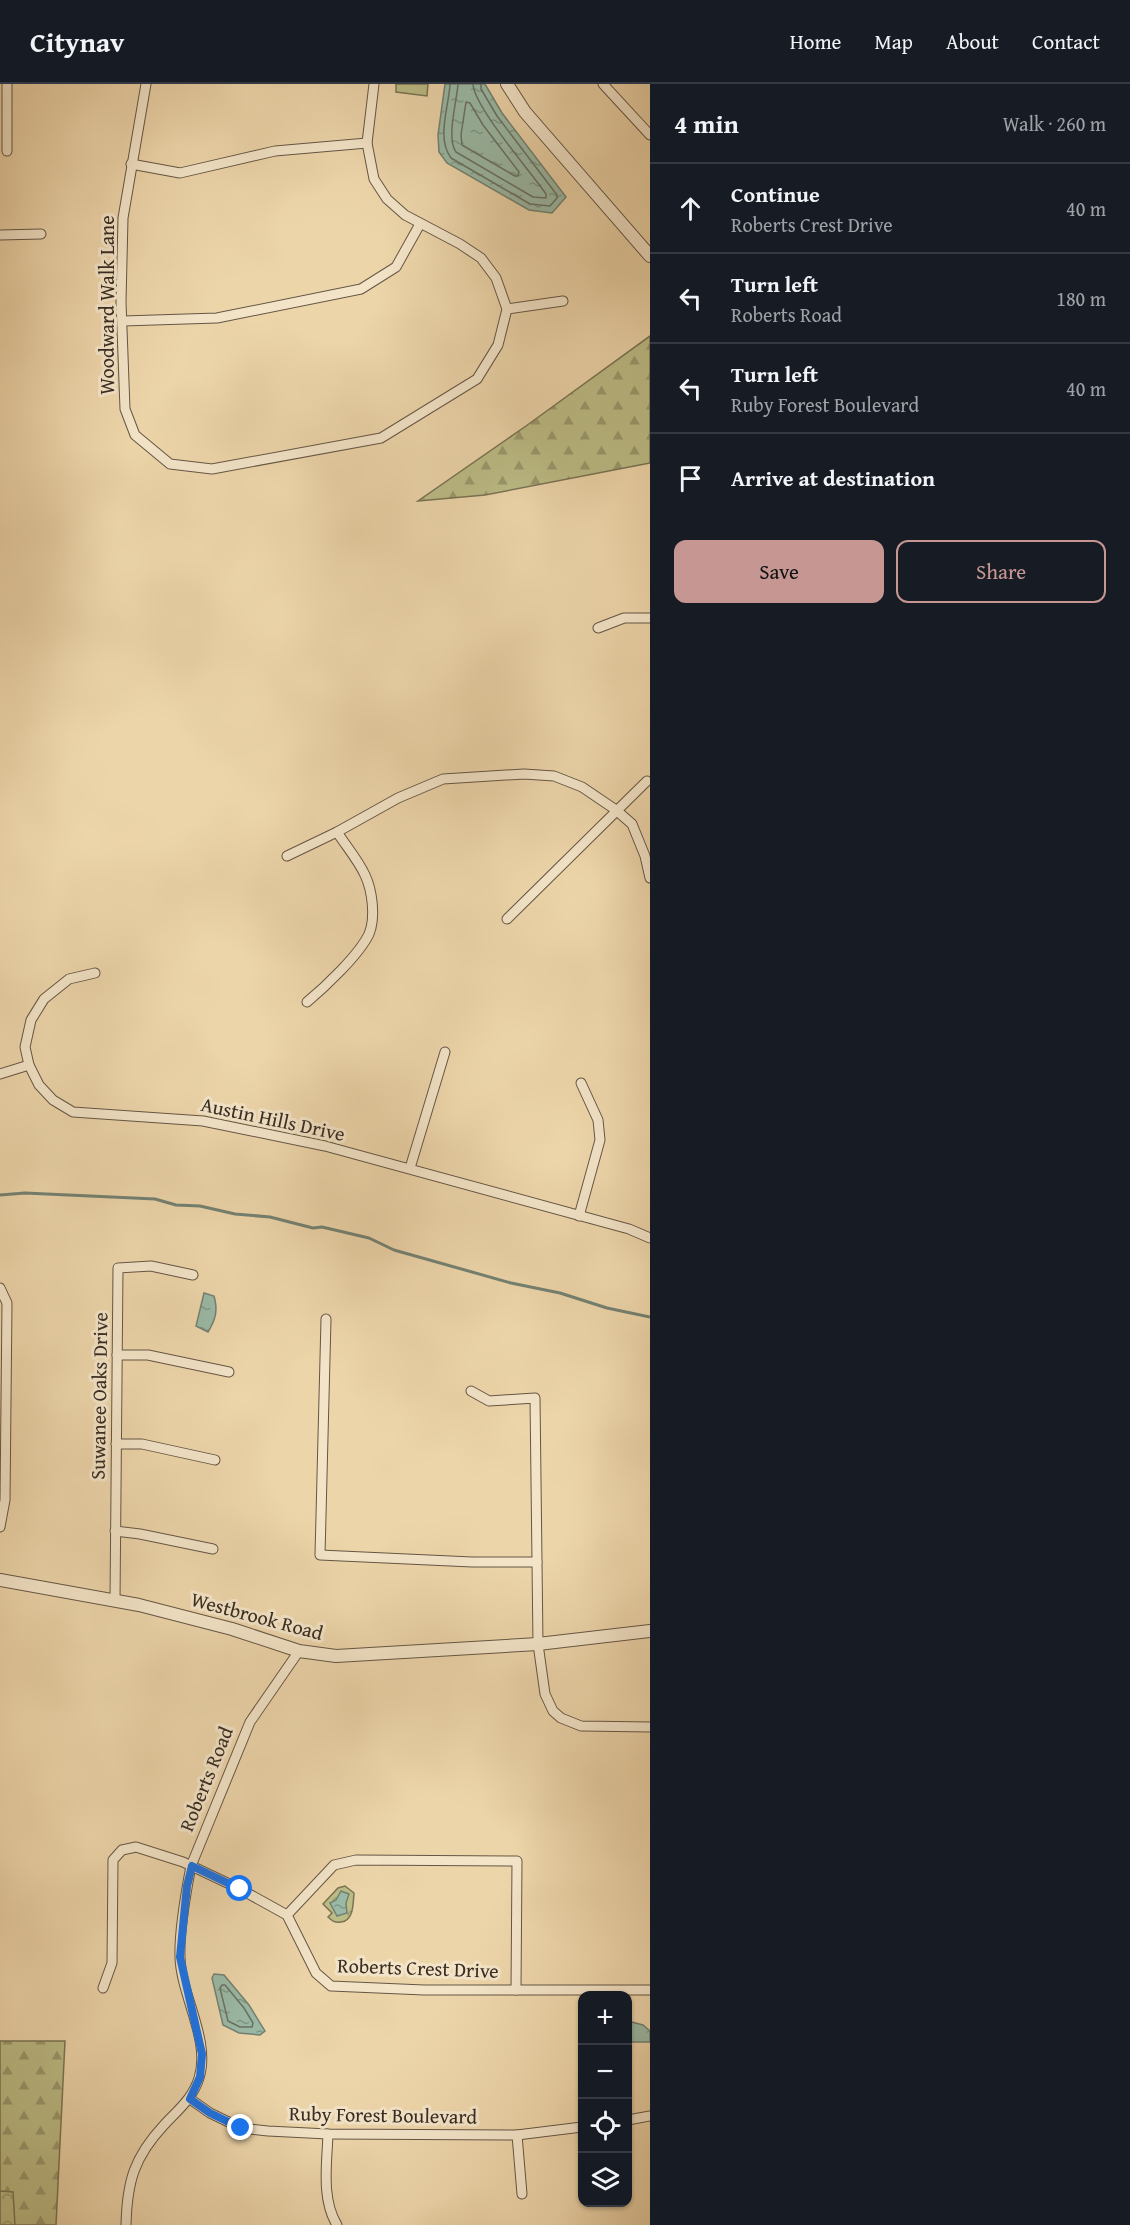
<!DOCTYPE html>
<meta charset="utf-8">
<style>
body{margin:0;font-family:"Gentium Book Plus",serif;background:#20242c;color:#f1f3f6}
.controls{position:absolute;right:18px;bottom:18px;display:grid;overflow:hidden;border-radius:12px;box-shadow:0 2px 4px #0004}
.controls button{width:54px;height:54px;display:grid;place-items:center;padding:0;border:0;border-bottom:2px solid #363941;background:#171b24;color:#f1f3f6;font:30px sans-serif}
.stop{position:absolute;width:18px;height:18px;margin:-14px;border:4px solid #1a73e8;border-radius:50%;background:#fff}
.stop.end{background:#1a73e8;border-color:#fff;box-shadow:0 2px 6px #0008}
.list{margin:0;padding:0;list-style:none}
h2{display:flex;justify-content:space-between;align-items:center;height:78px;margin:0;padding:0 24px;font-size:26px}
h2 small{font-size:20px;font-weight:400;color:#9ea1a6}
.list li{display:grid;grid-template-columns:39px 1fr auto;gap:18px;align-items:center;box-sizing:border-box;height:90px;padding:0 24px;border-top:2px solid #363941}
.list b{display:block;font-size:22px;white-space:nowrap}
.list p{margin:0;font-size:20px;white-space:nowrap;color:#9ea1a6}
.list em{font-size:20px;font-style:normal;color:#9ea1a6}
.actions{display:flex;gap:12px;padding:18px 24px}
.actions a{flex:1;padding:14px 0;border:2px solid #c59692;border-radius:12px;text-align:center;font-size:21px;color:#c59692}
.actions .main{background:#c59692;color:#111}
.icon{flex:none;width:33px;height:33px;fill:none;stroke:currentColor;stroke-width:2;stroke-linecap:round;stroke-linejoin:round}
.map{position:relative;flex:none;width:650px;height:2141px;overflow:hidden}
header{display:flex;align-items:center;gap:36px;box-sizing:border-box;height:84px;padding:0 30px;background:#171b24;border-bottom:2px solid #363941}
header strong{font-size:28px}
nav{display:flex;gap:33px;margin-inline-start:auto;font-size:21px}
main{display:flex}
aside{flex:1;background:#171b24}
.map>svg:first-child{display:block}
</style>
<header>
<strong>Citynav</strong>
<nav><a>Home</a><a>Map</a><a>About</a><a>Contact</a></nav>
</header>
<main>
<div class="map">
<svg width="650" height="2141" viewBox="0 0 650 2141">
<defs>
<pattern id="forest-firs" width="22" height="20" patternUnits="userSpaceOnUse" patternTransform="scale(1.5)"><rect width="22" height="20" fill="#bcbc86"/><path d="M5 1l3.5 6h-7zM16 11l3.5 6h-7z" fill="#9a996d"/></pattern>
<pattern id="park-crowns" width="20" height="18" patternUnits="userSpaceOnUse" patternTransform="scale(1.5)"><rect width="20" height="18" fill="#bcbc86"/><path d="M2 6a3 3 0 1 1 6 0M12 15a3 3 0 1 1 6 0" fill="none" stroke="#9a996d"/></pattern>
<pattern id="water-ripples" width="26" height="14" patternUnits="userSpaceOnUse" patternTransform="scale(1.5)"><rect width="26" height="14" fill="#9ab9a6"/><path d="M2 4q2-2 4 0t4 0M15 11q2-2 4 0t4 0" fill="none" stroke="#7f9787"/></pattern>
</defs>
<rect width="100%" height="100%" fill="#edd5aa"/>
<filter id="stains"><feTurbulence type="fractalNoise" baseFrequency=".00333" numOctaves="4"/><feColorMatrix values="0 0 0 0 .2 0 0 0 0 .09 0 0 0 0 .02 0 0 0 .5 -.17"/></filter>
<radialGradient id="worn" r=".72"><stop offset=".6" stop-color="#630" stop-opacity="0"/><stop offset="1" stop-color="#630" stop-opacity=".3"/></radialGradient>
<!-- forest -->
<g fill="url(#forest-firs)" stroke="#7a7454" stroke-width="1.5">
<polygon points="650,252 650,379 485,411 418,417 526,342"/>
<polygon points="0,1957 65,1957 56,2141 0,2141"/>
</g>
<!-- park -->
<g fill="url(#park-crowns)" stroke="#7a7454" stroke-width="1.5">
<path d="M345,1802L354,1809C353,1819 354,1837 341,1838C335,1839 332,1837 328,1833L332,1829L323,1820L338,1804Z"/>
<polygon points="0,2107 13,2108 15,2141 0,2141"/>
</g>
<!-- pitch -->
<polygon fill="#bcbc86" stroke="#7a7454" stroke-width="1.5" points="396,0 428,0 427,12 396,8"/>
<!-- water -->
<g fill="url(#water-ripples)" stroke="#738172" stroke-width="1.5">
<polygon points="445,0 485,0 502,29 566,113 552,129 529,126 447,79 439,68 438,51"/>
<path d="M204,1209L214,1212C218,1226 216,1235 208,1248L196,1242Z"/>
<polygon points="341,1807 349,1810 346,1819 347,1829 337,1832 330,1819 336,1816"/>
<polygon points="214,1890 224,1891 249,1921 265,1947 260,1951 239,1949 223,1941 212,1894"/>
<polygon points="628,1937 643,1941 650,1947 650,1958 628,1958"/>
</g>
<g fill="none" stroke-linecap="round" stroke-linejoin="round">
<!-- shore -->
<g stroke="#697264" stroke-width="1.5">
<path d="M450,0C449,23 436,54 451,74L530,120L550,122L557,114V111L497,32L481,5V0"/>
<path d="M458,0C457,17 446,54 456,68L533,113L546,114V110C531,88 474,23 473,0"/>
<polygon points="466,18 470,19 483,41 519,88 518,92 515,92 462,61 461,51"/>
<polygon points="222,1901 225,1901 244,1924 253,1939 252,1943 240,1943 228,1937 220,1904"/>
</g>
<!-- stream -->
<polyline stroke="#738172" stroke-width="3" points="0,1111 25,1109 155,1115 176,1121 200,1122 235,1130 270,1133 313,1144 322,1143 369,1154 394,1166 511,1199 560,1209 607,1224 650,1233"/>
<defs>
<g id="minor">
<polyline points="146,0 123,134 121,218 125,325 135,351 170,380 212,385 381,354 477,295 498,261 507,225 496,194 481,174 460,160 405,131 387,115 374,95 367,59 374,0"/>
<polyline points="603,0 650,51"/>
<polyline points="7,67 7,0"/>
<polyline points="131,80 180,89 275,67 367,59"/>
<polyline points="0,151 41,150"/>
<polyline points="507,225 563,217"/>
<polyline points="123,237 217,234 361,205 396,183 420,140"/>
<polyline points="598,544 624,534 650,534"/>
<polyline points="287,772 337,748 398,714 443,695 524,690 554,692 582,703 616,726 632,740 645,772 650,794"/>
<polyline points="507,835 647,697"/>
<polyline points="95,889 69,895 44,915 31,936 25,963 29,981 39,1001 53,1016 73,1028 203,1037 325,1062 629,1145 650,1154"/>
<path d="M307,918C325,903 359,871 369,850C376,833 372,806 365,791C358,776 346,762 337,748"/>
<polyline points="0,990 29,981"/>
<polyline points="410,1084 445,968"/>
<polyline points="579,1132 600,1056 598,1036 581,999"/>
<polyline points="0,1204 7,1219 5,1416 0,1443"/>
<polyline points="326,1235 320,1471 472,1478 537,1478"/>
<polyline points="117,1271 148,1271 229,1288"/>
<polyline points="471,1307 489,1317 535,1314 538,1560 545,1610 553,1627 561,1634 581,1642 650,1643"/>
<polyline points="116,1360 142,1360 215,1376"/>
<polyline points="115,1447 140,1450 213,1465"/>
<polyline points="115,1516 118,1184 151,1182 193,1191"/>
<polyline points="287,1831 334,1781 356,1776 517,1777 516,1906"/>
<polyline points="103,1904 112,1879 113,1776 122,1766 136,1763 183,1778 240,1805 287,1831 316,1889 331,1902 424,1906 650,1906"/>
<polyline points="190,2015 210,2029 241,2044 268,2047 328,2050 517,2051 582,2043"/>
<polyline points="628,2036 650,2032"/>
<path d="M328,2050C327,2079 321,2115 337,2141"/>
<polyline points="517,2051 522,2110"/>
<path d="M126,2141C127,2098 134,2073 164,2041C178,2026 193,2014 199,1994C211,1956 181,1912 180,1873C179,1846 186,1808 191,1782L250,1638L299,1567"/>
</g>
<g id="tertiary">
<polyline points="507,0 525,28 650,172"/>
<polyline points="0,1496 139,1521 232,1545 299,1567 336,1572 538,1560 650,1547"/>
</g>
</defs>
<!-- minor casing -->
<use href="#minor" stroke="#655645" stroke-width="11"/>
<!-- tertiary casing -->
<use href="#tertiary" stroke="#655645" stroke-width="14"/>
<!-- minor -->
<use href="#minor" stroke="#f3e4c8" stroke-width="9"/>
<!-- tertiary -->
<use href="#tertiary" stroke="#f3e4c8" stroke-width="12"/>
</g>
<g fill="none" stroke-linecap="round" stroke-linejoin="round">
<!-- route -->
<polyline stroke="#1a73e8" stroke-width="8" points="240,1805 192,1782 187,1802 180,1873 202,1970 200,1993 190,2015 210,2029 241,2044"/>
</g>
<g text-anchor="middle" stroke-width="6" stroke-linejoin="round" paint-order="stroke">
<!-- street labels -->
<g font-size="20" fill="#382c23" stroke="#f3e4c8">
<text transform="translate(107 221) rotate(-90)" y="7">Woodward Walk Lane</text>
<text transform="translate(273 1035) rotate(12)" y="7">Austin Hills Drive</text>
<text transform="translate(99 1312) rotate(-89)" y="7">Suwanee Oaks Drive</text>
<text transform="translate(257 1532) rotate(15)" y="7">Westbrook Road</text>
<text transform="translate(206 1695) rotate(-68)" y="7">Roberts Road</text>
<text transform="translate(418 1884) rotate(2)" y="7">Roberts Crest Drive</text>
<text transform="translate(383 2031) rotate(1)" y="7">Ruby Forest Boulevard</text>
</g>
</g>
<rect width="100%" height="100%" filter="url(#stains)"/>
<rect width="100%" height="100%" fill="url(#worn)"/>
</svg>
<div class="controls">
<button>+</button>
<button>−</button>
<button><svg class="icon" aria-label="locate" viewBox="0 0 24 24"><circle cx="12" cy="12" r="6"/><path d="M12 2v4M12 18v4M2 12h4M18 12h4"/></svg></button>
<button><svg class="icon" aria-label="layers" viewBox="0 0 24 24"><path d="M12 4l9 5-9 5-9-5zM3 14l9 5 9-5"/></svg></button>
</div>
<div class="stop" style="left:240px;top:1805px"></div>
<div class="stop end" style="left:241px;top:2044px"></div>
</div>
<aside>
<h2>4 min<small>Walk · 260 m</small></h2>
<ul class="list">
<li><svg class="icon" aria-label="ahead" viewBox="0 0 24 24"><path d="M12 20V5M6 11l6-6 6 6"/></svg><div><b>Continue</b><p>Roberts Crest Drive</p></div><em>40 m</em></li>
<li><svg class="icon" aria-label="left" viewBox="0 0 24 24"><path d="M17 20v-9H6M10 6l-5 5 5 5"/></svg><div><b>Turn left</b><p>Roberts Road</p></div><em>180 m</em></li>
<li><svg class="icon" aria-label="left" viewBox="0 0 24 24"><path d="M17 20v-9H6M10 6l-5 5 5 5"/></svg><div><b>Turn left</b><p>Ruby Forest Boulevard</p></div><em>40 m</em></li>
<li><svg class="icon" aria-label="arrive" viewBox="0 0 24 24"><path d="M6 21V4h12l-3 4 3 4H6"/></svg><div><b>Arrive at destination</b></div></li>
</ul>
<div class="actions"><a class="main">Save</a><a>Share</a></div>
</aside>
</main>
